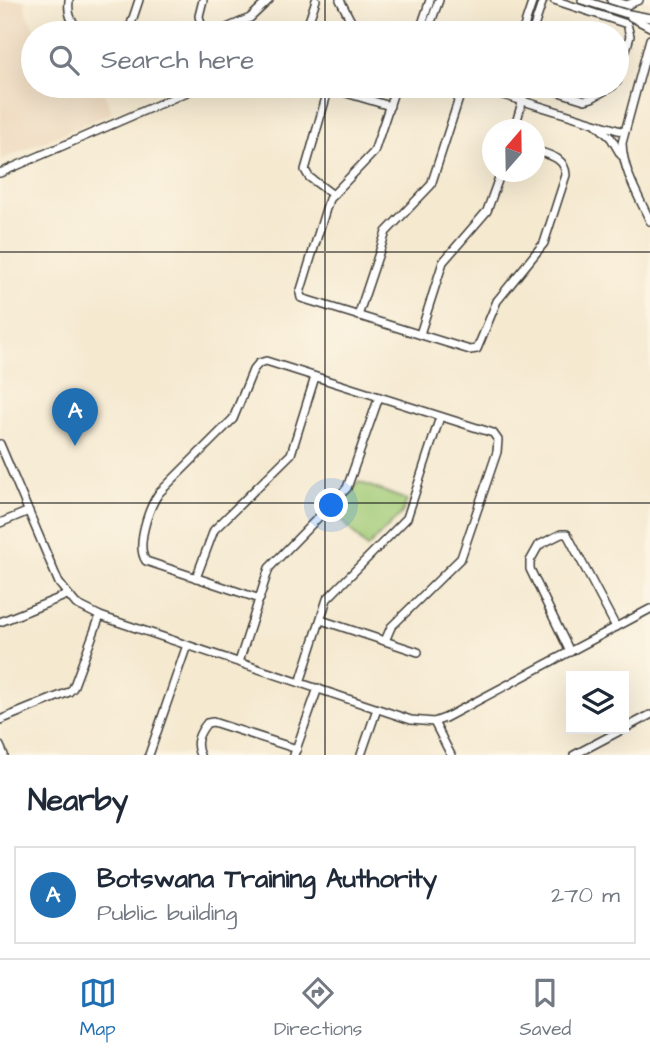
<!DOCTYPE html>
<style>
body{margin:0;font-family:"Architects Daughter",sans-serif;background:#f2f2f3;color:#1f2937}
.controls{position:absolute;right:21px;bottom:21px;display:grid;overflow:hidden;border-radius:0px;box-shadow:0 7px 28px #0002}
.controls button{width:63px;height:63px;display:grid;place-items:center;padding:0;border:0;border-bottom:2px solid #e0e1e3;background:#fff;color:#1f2937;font:35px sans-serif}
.compass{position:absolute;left:482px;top:119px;width:63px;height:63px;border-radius:50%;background:#fff;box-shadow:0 7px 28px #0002;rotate:20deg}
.you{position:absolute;left:332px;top:506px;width:24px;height:24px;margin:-18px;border:5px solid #fff;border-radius:50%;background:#1a73e8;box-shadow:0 0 0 10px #1a73e833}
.badge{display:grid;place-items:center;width:46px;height:46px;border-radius:50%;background:#1f6fb2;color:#fff;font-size:23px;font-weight:700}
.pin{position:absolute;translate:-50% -58px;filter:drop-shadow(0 2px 4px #0008)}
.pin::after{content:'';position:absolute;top:37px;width:24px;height:21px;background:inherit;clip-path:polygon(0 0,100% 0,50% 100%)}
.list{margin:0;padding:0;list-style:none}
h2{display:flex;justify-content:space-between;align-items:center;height:91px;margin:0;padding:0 28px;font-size:30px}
h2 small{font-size:23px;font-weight:400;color:#747a83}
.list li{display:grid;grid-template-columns:46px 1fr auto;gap:21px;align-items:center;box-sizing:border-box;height:98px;margin:0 14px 14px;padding:0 14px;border:2px solid #e0e1e3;border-radius:0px}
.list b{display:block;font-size:26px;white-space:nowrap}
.list p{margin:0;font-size:23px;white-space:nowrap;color:#747a83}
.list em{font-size:23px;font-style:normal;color:#747a83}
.icon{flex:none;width:38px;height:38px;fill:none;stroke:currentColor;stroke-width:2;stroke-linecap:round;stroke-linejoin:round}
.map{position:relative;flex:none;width:650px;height:755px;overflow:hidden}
.search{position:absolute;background:#fff;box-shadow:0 7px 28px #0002;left:21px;right:21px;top:21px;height:77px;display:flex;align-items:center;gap:18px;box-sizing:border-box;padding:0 24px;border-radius:38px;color:#747a83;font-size:26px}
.sheet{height:203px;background:#fff}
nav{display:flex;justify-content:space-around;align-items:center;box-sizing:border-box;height:98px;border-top:2px solid #e0e1e3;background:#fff;font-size:19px;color:#747a83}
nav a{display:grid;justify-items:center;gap:4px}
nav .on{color:#1f6fb2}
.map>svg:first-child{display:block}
</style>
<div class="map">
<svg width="650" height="755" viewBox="0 0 650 755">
<rect width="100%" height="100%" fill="#fcf5e5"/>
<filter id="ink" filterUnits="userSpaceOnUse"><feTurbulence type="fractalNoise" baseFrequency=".0143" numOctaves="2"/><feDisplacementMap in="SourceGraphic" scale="14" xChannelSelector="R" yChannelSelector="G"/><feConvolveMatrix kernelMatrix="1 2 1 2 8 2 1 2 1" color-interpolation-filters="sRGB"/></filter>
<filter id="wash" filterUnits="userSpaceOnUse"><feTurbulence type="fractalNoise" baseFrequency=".00686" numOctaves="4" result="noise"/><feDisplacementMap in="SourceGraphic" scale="28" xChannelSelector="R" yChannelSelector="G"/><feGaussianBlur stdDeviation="1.57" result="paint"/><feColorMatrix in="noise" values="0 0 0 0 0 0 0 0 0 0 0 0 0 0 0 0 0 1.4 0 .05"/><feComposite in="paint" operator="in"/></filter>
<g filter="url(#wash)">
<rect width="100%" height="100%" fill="#f5e9d0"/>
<!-- built -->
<polygon fill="#edd7bb" points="0,0 24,0 26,13 37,33 33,33 33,86 101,86 112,113 0,160"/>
<!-- green -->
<polygon fill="#a0ca76" stroke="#5e7349" stroke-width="2" points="359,482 407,500 402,513 367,548 334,512"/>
</g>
<g filter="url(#ink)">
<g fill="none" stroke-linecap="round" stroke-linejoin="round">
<defs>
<g id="street">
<path d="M69,0C67,17 73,28 90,33"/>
<polyline points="340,0 353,25 373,33"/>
<polyline points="554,0 627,24 630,36 617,82"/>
<polyline points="582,0 624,13 650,18"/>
<polyline points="611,0 627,5 639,0"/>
<polyline points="631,17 650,27"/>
<polyline points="128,33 139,0"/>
<polyline points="203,33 199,16 203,0"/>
<polyline points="215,33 250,18 269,0"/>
<polyline points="305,33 316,0"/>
<polyline points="419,33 430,0"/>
<polyline points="427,33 439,0"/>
<polyline points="522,33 533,0"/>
<polyline points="532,33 543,0"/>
<path d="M650,39L622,143C623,171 638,195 650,221"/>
<path d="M396,86L374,152L329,199L300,293L301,298L470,350L477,349L497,301L544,243L566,175C565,157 549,155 534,150"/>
<polyline points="474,86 624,132"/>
<polyline points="539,86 585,100 592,98 613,86"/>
<polyline points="596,124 611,138 621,155"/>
<polyline points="514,130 523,99"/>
<polyline points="0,173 201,86"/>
<polyline points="333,195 309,177 305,170 327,94 336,90 390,106"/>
<polyline points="358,316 386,232 431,185 463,86"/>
<polyline points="420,334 443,262 487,211 501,172"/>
<polyline points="0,444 59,583 76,604 100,616 411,720 434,722 445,718 650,609"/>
<polyline points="0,523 29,511"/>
<polyline points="196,578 214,530 291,454 315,377"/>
<path d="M260,599L146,561C135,546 149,507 159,493L233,419L253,370L259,363L266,361L493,433L498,440L497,452L461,558L391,627L385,641"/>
<polyline points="321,620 418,652"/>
<polyline points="0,622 67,595"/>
<polyline points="570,652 530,569 530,561 539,545 561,534 567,534 616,627"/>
<polyline points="239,662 269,568 347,488 379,397"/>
<polyline points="300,683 327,599 407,518 440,417"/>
<polyline points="0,720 69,692 73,688 100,616"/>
<polyline points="434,722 451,755"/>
<polyline points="0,746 4,755"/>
<polyline points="149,755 187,645"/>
<path d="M200,755C194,743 199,733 207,723L213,722L297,749"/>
<polyline points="294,755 318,688"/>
<polyline points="361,755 377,709"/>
<polyline points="574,755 650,715"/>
</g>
</defs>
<!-- street casing -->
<use href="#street" stroke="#3d3b37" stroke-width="10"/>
<!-- street -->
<use href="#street" stroke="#fff" stroke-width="7"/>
</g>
</g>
<!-- grid -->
<path fill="none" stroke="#1c1c1c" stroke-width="2" stroke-opacity="0.55" d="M325,0V33M325,86V755M0,252H650M0,503H650"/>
</svg>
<div class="controls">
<button><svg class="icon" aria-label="layers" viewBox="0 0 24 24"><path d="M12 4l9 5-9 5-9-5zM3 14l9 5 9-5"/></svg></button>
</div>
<svg class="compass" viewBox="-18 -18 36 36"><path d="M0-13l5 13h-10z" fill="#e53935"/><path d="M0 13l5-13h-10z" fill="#747a83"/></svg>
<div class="you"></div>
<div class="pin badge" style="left:75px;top:446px">A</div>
<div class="search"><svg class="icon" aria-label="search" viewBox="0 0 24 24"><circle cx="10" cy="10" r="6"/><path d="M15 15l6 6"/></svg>Search here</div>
</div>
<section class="sheet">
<h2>Nearby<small></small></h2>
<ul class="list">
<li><span class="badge">A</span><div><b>Botswana Training Authority</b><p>Public building</p></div><em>270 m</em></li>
</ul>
</section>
<nav>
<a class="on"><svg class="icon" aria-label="map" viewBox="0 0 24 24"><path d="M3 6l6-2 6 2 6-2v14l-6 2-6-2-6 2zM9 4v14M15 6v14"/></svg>Map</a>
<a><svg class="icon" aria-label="directions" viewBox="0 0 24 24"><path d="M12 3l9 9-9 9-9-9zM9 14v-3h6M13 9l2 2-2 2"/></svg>Directions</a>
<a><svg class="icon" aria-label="saved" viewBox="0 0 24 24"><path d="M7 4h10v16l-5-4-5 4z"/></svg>Saved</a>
</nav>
